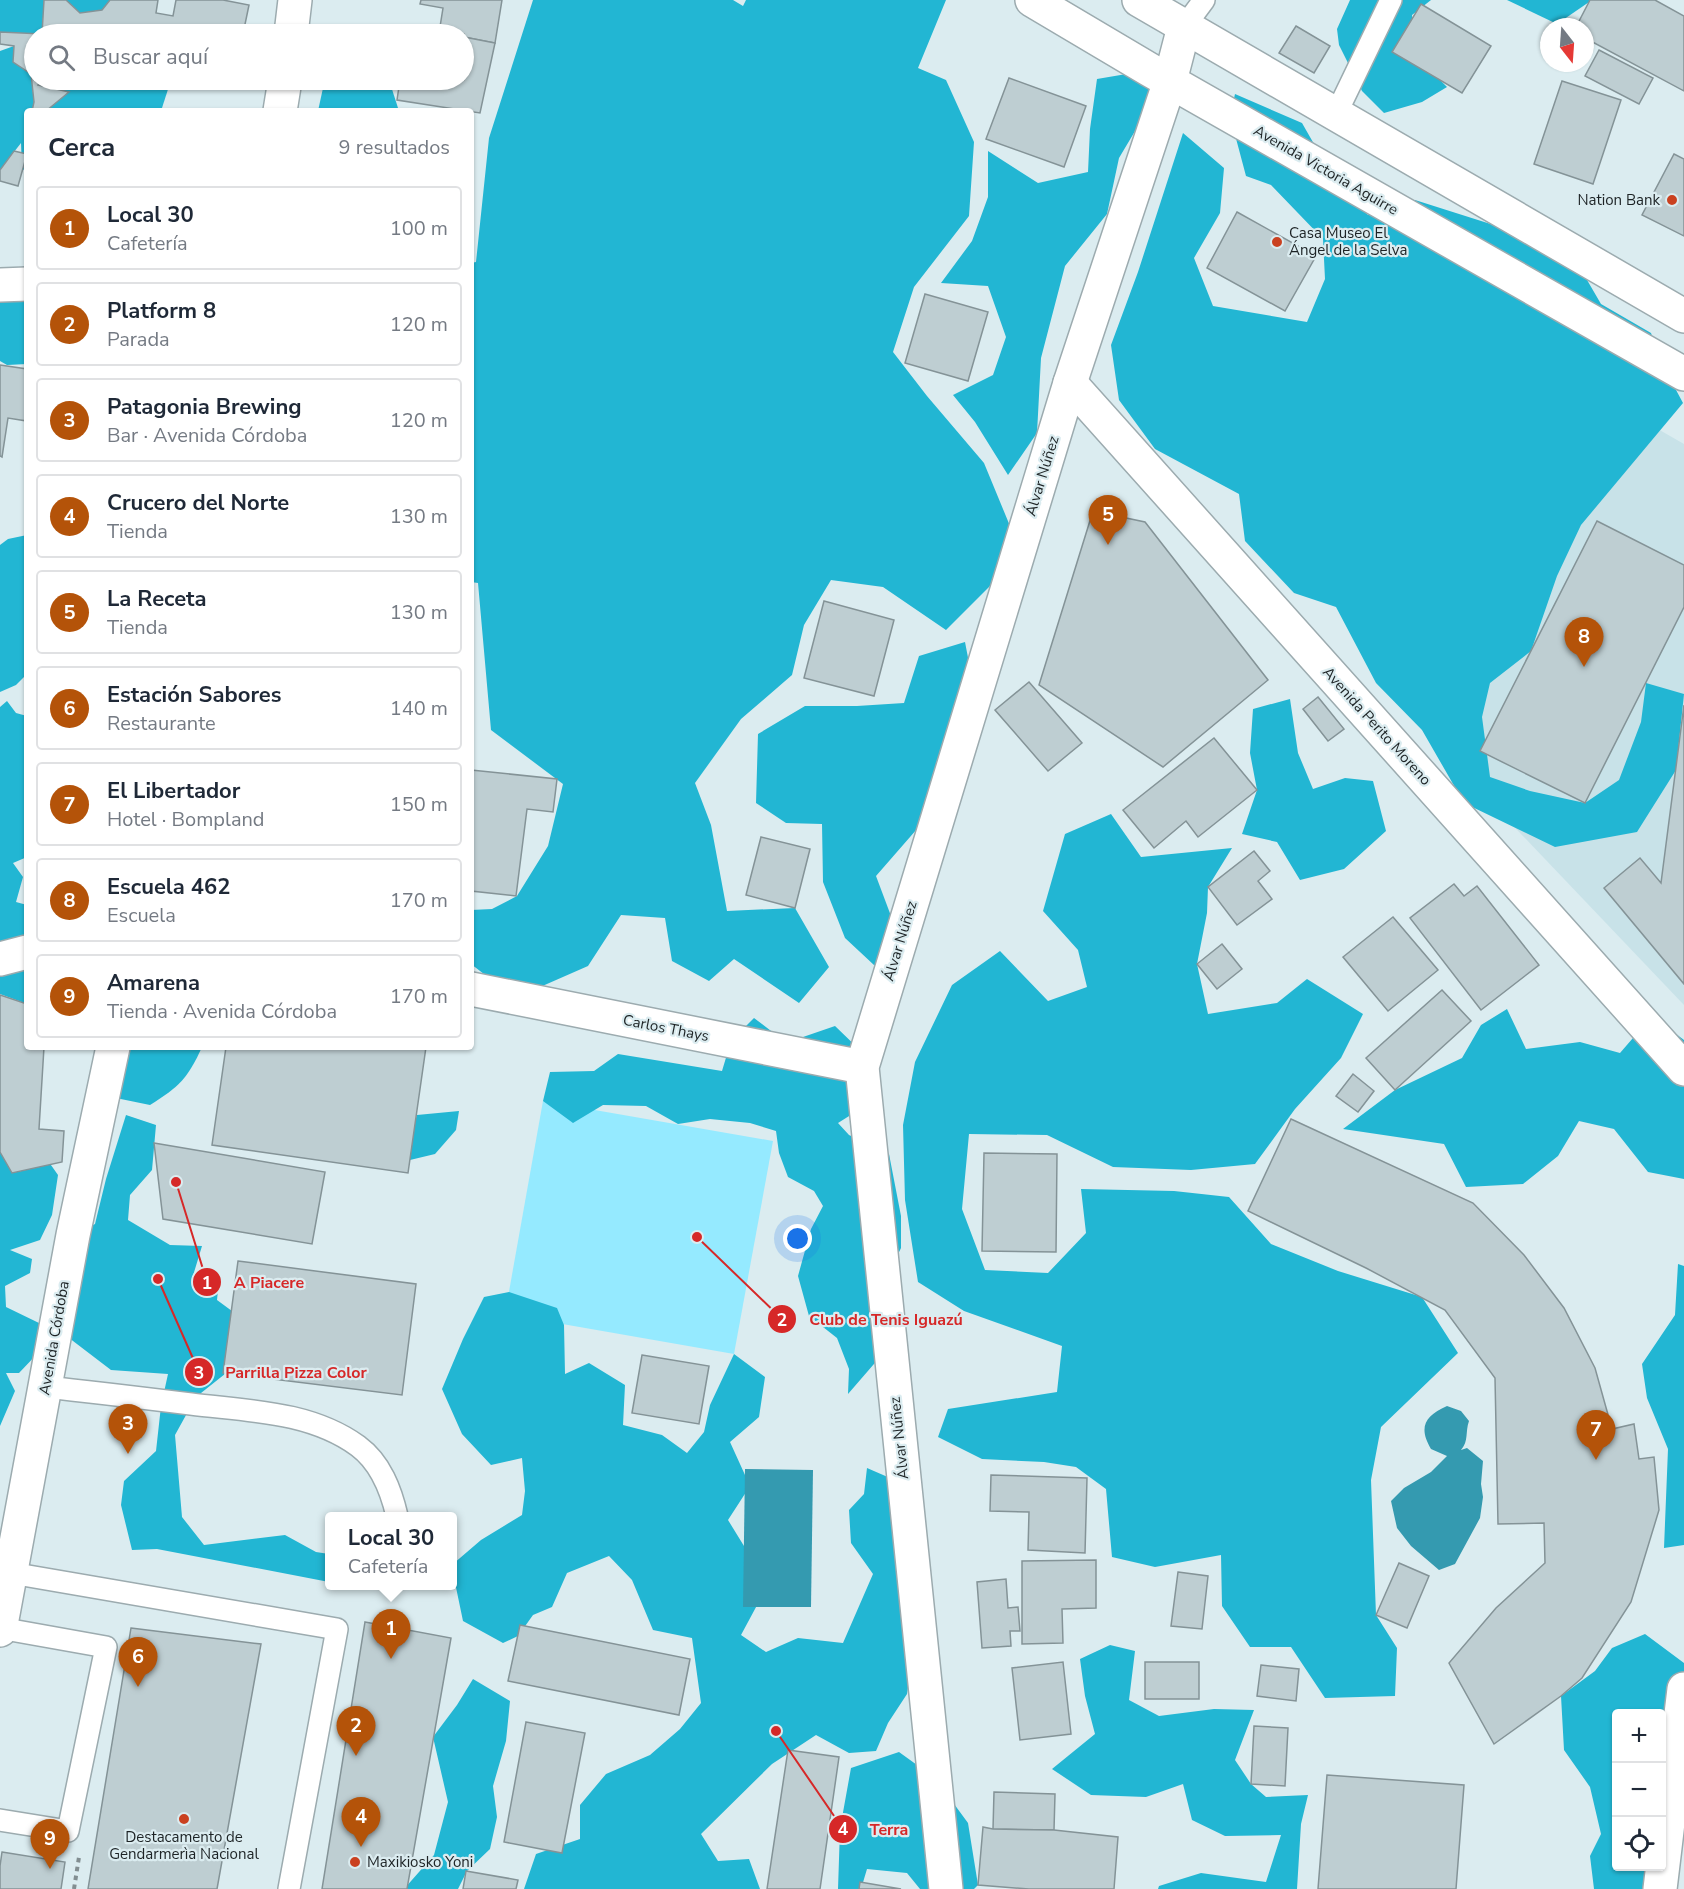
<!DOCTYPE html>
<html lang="es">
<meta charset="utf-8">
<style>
body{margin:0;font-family:"Nunito Sans",sans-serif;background:#f2f2f3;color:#1f2937}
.controls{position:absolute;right:18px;bottom:18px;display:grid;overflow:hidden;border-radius:6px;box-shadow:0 2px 4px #0004}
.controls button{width:54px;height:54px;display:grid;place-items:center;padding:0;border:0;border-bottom:2px solid #e0e1e3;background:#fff;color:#1f2937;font:30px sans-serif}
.compass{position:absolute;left:1540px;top:18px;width:54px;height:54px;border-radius:50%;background:#fff;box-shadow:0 2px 4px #0004;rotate:163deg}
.you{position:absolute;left:798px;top:1239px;width:21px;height:21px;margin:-15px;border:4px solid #fff;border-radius:50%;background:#1a73e8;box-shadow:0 0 0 9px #1a73e833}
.badge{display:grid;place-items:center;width:39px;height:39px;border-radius:50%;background:#b45309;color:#fff;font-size:20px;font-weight:700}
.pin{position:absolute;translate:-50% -50px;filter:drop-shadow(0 2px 3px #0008)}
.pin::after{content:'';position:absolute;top:32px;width:21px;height:18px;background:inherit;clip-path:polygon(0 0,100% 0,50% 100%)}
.popup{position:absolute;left:325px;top:1512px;width:132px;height:78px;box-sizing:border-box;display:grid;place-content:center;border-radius:6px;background:#fff;filter:drop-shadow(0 2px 4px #0005);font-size:20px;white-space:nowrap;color:#747a83}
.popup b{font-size:22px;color:#1f2937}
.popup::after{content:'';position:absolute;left:50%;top:100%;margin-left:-12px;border:12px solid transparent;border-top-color:#fff}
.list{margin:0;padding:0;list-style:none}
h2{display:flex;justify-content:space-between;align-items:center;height:78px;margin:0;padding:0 24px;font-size:26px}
h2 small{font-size:20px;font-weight:400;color:#747a83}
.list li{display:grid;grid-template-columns:39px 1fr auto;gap:18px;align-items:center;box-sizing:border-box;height:84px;margin:0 12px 12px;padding:0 12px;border:2px solid #e0e1e3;border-radius:6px}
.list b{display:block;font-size:22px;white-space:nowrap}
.list p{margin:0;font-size:20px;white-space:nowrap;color:#747a83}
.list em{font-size:20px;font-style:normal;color:#747a83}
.icon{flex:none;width:33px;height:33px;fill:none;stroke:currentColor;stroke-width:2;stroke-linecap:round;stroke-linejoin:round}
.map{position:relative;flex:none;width:1684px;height:1889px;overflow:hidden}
.search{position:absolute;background:#fff;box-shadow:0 2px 4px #0004;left:24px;top:24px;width:450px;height:66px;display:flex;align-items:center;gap:15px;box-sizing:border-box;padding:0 21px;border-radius:33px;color:#747a83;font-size:22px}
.panel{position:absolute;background:#fff;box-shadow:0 2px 4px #0004;left:24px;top:108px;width:450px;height:942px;border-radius:6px}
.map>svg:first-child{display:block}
</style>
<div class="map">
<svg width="1684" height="1889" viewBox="0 0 1684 1889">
<rect width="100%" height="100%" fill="#dbecf0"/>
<!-- built -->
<polygon fill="#c8e2e8" points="1569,378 1684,444 1684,1005 1422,730"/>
<!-- green -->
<polygon fill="#95eaff" points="543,1101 773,1141 734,1354 505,1314"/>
<!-- forest -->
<g fill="#22b6d3">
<polygon points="0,0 44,0 42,34 0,32"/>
<polygon points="66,0 110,0 102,10 80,13"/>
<polygon points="533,0 733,0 743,6 746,0 946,0 918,68 946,80 974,142 969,216 914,287 893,352 927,396 984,463 1010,526 991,585 946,630 883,587 831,580 804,625 792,675 741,719 695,783 711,825 727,911 795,908 829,967 799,1003 734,959 709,981 672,961 665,918 621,915 588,966 515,998 471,964 471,910 492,909 517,896 548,846 563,784 491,730 478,583 471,582 471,263 476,262 489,138"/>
<polygon points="1350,0 1431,0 1412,15 1415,55 1447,87 1422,102 1384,113 1362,91 1339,45 1337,29"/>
<polygon points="1507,0 1592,0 1557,24"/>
<polygon points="14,46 13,62 31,74 34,102 32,111 27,111 25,137 27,136 27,171 22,169 21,143 0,170 0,51"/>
<polygon points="1150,70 1147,111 1119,158 1107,214 1065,266 1041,358 1037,433 1008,475 975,422 953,395 993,375 1006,337 988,286 941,283 972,241 988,197 988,151 1038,183 1088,172 1090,129 1097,79"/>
<polygon points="47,80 171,80 161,111 45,111 42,93"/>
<polygon points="332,80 389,80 399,111 318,111 323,88"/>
<polygon points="1235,94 1302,123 1330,172 1368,215 1415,200 1569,249 1601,304 1651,333 1660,360 1683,403 1581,525 1557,576 1531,651 1490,683 1482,717 1490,777 1530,791 1585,803 1619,780 1641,722 1646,683 1684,694 1676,770 1637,832 1555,847 1464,803 1422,730 1376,683 1336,607 1294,593 1245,541 1239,494 1155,449 1119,400 1111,345 1138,272 1183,133 1224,168 1220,213 1194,258 1213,306 1307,322 1325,279 1323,239 1271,185 1246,176 1230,116"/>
<polygon points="27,293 27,364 7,365 0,361 0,296"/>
<polygon points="27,535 27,674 16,685 0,692 0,545 8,539"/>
<polygon points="965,642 975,694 944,798 876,876 900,940 889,979 845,938 823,882 822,824 786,823 756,803 758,734 805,706 857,706 904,703 919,656"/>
<polygon points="1290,699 1298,753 1313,789 1345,778 1373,781 1386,831 1344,869 1300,880 1277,842 1242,834 1257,790 1250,753 1253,709"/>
<polygon points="7,701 16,713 27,716 27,857 13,863 23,877 16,902 27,905 27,1004 0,994 0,707"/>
<polygon points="1111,814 1141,857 1232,848 1208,887 1207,913 1197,964 1208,1014 1277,1003 1307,979 1363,1014 1341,1058 1295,1109 1255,1164 1191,1170 1113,1167 1047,1135 969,1134 962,1209 985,1270 1048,1273 1086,1233 1081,1189 1174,1191 1229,1197 1271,1244 1338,1271 1422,1297 1458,1353 1381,1427 1371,1480 1376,1615 1397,1648 1395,1696 1325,1698 1291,1647 1250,1647 1222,1606 1221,1555 1155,1567 1112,1557 1106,1489 1076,1467 1044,1462 982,1459 938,1437 948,1409 1057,1392 1062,1346 964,1311 918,1282 905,1200 903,1125 915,1062 952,985 1000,951 1048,1001 1087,987 1078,950 1043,911 1065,834"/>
<polygon points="1507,1009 1526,1049 1580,1042 1620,1053 1652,1016 1684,1040 1684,1179 1648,1172 1614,1129 1579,1121 1558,1156 1523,1184 1466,1187 1444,1144 1343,1129 1395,1090 1462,1058 1481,1025"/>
<polygon points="754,1018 775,1034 788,1052 803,1037 835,1026 865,1055 865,1106 838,1123 849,1135 889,1154 901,1216 901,1248 884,1283 880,1357 848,1394 849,1369 837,1338 809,1316 798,1276 811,1229 823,1206 814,1191 788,1177 779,1153 776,1131 750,1123 710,1119 678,1124 646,1106 603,1105 573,1123 543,1101 550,1072 594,1071 618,1054 722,1071 731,1041"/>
<path d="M117,1047H202C188,1078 179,1087 150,1105L111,1097Z"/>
<polygon points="459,1111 456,1130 435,1154 410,1160 407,1145 417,1115"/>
<polygon points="126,1115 156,1125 152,1170 130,1195 128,1220 170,1245 202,1246 192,1279 219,1280 217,1300 255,1328 235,1366 196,1397 175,1435 182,1517 204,1545 285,1535 316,1552 329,1554 329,1582 157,1549 132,1550 121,1505 124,1481 156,1451 161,1406 168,1374 111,1370 56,1328 73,1235 95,1224 106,1179"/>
<polygon points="0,1147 46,1158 58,1175 52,1215 40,1240 10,1250 32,1259 30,1273 5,1286 6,1307 39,1323 38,1353 19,1373 6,1373 15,1391 0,1426"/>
<polygon points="1678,1264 1684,1266 1684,1545 1664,1548 1668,1449 1647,1398 1642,1364 1675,1315"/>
<polygon points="509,1292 557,1308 564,1325 565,1374 589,1363 625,1385 623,1425 662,1435 687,1453 704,1432 710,1405 734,1354 765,1377 759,1417 730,1442 750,1486 728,1520 752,1559 770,1581 741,1635 766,1652 798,1638 843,1643 873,1574 851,1543 849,1510 864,1494 867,1468 913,1488 914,1651 907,1694 888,1723 876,1751 849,1753 816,1735 772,1764 701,1834 718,1861 749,1859 760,1889 524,1889 536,1854 580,1839 580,1805 606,1774 650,1755 680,1729 701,1703 692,1638 653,1630 632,1580 609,1556 567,1573 552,1607 533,1615 518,1636 503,1643 463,1621 453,1573 453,1564 481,1540 522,1515 525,1491 522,1458 491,1465 462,1434 442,1389 463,1339 484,1297"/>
<polygon points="1645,1634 1684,1663 1684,1716 1662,1725 1662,1714 1616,1714 1616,1866 1647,1867 1647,1889 1594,1889 1590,1856 1601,1834 1590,1787 1564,1750 1561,1696 1595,1671 1612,1648"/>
<polygon points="1110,1645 1135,1651 1129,1700 1159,1716 1214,1709 1254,1710 1235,1760 1251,1784 1266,1797 1308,1795 1301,1824 1297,1889 1158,1889 1159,1886 1201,1873 1266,1882 1281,1835 1225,1836 1192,1820 1183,1784 1146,1797 1091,1795 1052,1769 1095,1734 1085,1696 1080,1659"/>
<polygon points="473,1679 510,1701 506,1741 493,1786 497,1817 490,1849 467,1871 458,1889 404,1889 434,1855 448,1802 433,1737 457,1705"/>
<polygon points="899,1752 935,1778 968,1823 978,1885 974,1889 920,1889 907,1873 867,1869 861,1889 838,1889 840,1829 851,1768"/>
</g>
<!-- water -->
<g fill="#349ab0">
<path d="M1447,1406L1461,1411L1469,1421C1465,1432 1469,1441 1461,1450L1467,1448L1483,1461L1481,1484L1483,1497L1480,1518L1455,1564L1439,1570L1411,1546L1397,1528L1391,1501L1404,1488L1431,1472L1447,1456L1431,1449C1418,1427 1425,1416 1447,1406Z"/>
<polygon points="745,1469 813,1470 811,1607 743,1607"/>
</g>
<!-- building -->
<g fill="#beced2" stroke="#849397" stroke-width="1.5">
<polygon points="44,0 66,0 80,13 102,10 110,0 158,0 156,13 173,16 176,0 223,0 249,5 243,34 163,34 149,32 149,34 34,34 34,80 41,80 38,85 69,92 46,111 32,111 34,102 31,74 13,62 14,46 0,44 0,32 42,34"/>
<polygon points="421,0 502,0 495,43 464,37 464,34 439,33 443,8 420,4"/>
<polygon points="1590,0 1655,0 1684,16 1684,91 1585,38 1585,27 1576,27"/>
<polygon points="1421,4 1491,46 1462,93 1392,52"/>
<polygon points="408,26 439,33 448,34 407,34"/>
<polygon points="1296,26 1330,46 1314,73 1279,53"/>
<polygon points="464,37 495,43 480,113 397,100 400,80 464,80"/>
<polygon points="1599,50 1653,78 1639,104 1585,76"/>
<polygon points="1009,78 1086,106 1064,167 986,139"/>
<polygon points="51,80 91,80 90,87"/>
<polygon points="191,80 235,80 233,87"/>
<polygon points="1562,81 1621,100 1593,184 1534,164"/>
<polygon points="14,151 27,154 18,186 0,181 0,170"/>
<polygon points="1674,154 1684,159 1684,236 1642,215"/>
<polygon points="1237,212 1316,256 1285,311 1207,268"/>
<polygon points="925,294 988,312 968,381 905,363"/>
<polygon points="0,365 27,369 27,421 8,418 2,457 0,456"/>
<polygon points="1093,511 1145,522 1268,680 1163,767 1039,685"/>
<polygon points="1597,521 1684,565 1684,607 1585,803 1480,751"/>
<polygon points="824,601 894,620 874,696 804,678"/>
<polygon points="1029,682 1082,743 1048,771 995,710"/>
<polygon points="1318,697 1344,729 1328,741 1303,709"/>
<polygon points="1684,705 1684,984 1604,888 1640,858 1661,883"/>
<polygon points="1214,738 1257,790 1198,837 1186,821 1154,848 1123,810"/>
<polygon points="471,770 557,779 553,812 527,809 516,896 471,891"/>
<polygon points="761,837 810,849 795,908 746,895"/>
<polygon points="1254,851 1270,871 1258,881 1272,899 1237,925 1208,887"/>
<polygon points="1454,884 1464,896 1477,886 1539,965 1481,1010 1410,918"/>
<polygon points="1393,917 1438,970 1388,1011 1343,957"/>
<polygon points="1222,944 1242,969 1217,989 1197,964"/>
<polygon points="1442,990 1471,1021 1395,1090 1366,1058"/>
<polygon points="0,995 27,1004 27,1047 44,1047 39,1129 64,1131 62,1162 12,1173 0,1152"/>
<polygon points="226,1047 426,1047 408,1173 212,1145"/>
<polygon points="1353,1074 1374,1091 1358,1112 1336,1096"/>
<polygon points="1291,1119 1473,1203 1524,1255 1564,1308 1595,1368 1612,1429 1634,1424 1639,1459 1654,1457 1659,1510 1631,1602 1582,1678 1561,1696 1494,1744 1449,1663 1496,1608 1545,1563 1544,1523 1498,1524 1495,1378 1445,1310 1366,1268 1248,1211"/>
<polygon points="154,1143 325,1172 312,1244 163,1219"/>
<polygon points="984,1153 1057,1154 1056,1252 982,1251"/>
<polygon points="238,1261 416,1284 402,1395 223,1373"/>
<polygon points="642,1355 709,1366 699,1424 632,1413"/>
<polygon points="991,1475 1087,1478 1085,1553 1028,1550 1029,1512 990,1511"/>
<polygon points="1096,1560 1096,1608 1062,1609 1063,1643 1022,1644 1022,1561"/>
<polygon points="1399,1563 1429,1576 1407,1628 1376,1615"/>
<polygon points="1178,1572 1208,1576 1202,1629 1171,1626"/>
<polygon points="1006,1579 1008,1608 1018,1607 1020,1631 1010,1631 1011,1646 982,1648 977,1582"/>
<polygon points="365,1622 451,1638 407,1889 322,1889"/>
<polygon points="520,1625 690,1659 679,1715 508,1681"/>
<polygon points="131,1628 261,1644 217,1889 88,1889"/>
<polygon points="1063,1662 1071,1734 1020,1740 1012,1668"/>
<rect x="1145" y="1662" width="54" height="37"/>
<polygon points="1261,1665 1299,1669 1296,1701 1257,1696"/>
<polygon points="526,1722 585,1733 562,1853 504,1842"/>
<polygon points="1254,1726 1288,1728 1285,1786 1251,1784"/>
<polygon points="788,1750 839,1757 820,1889 767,1889"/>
<polygon points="1327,1775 1464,1785 1456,1889 1318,1889"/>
<polygon points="994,1792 1055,1794 1054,1830 993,1829"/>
<polygon points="983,1827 993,1829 1054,1830 1118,1837 1114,1889 1029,1889 978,1885"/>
<polygon points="2,1852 65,1862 61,1889 0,1889 0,1866"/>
<polygon points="466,1871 518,1880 516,1889 463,1889"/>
<polygon points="860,1882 901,1889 859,1889"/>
</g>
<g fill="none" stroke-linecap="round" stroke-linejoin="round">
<defs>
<g id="service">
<polyline points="1184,27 1204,0"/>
<polyline points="1336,114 1391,0"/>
<path d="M45,1387C93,1392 142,1398 191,1404C247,1411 310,1411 358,1446C381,1463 391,1490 397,1516"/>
<polyline points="11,1573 337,1629 289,1889"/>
<polyline points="0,1820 68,1831 106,1647 0,1628"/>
</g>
<g id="minor">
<polyline points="0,285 27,284"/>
<polyline points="0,959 27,952"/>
<polyline points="471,989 862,1067"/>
<polyline points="946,1889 862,1067 1070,383 1170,81 1184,27"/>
<polyline points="1660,1889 1684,1689"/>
</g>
<g id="secondary">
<polyline points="1032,0 1150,70 1684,374"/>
<polyline points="1139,0 1684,316"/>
<polyline points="291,34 295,0"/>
<polyline points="280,111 285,80"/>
<polyline points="1070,383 1684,1069"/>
<polyline points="0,1630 73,1235 113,1047"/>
</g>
</defs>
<!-- service casing -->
<use href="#service" stroke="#9cabaf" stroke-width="24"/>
<!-- minor casing -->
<use href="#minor" stroke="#9cabaf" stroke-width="36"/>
<!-- secondary casing -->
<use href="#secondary" stroke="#9cabaf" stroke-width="36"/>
<!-- path -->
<polyline stroke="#828e91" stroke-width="4" stroke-dasharray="4.5 4.5" stroke-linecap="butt" points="74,1889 79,1857"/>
<!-- service -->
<use href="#service" stroke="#fff" stroke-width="21"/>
<!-- minor -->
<use href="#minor" stroke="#fff" stroke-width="33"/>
<!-- secondary -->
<use href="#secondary" stroke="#fff" stroke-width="33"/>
</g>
<!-- markers -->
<g fill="#ca4120" stroke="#dbecf0" stroke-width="2">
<circle cx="1672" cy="200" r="6"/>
<circle cx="1277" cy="242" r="6"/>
<circle cx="184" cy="1819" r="6"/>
<circle cx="355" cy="1862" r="6"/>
</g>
<g text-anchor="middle" stroke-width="4.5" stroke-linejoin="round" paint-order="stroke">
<!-- street labels -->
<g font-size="15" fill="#1d2325" stroke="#dbecf0">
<text transform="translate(1326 170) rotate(30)" y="5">Avenida Victoria Aguirre</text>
<text transform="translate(1042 476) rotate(-73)" y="5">Álvar Núñez</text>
<text transform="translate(1377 726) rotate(48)" y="5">Avenida Perito Moreno</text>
<text transform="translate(900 941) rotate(-73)" y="5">Álvar Núñez</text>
<text transform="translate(666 1028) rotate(11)" y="5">Carlos Thays</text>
<text transform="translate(54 1338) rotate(-80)" y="5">Avenida Córdoba</text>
<text transform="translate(899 1438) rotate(-96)" y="5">Álvar Núñez</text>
</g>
<!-- poi labels -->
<g font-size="15" fill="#1d2325" stroke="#dbecf0" text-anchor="start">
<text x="1660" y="205" text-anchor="end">Nation Bank</text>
<text x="1289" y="238">Casa Museo El<tspan x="1289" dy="17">Ángel de la Selva</tspan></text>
<text x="184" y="1842" text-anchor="middle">Destacamento de<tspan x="184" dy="17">Gendarmerìa Nacional</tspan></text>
<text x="367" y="1867">Maxikiosko Yoni</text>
</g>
</g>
<!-- callouts -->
<path fill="none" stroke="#d62828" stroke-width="2" d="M176 1182L207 1282M697 1237L782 1319M158 1279L199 1372M776 1731L843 1829"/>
<g fill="#d62828" stroke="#dbecf0" stroke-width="2">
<circle cx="176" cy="1182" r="6"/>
<circle cx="697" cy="1237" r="6"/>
<circle cx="158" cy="1279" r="6"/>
<circle cx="776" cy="1731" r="6"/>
<circle cx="207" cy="1282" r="15"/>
<circle cx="782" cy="1319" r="15"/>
<circle cx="199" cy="1372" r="15"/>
<circle cx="843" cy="1829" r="15"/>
</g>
<g font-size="18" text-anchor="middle" font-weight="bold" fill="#fff">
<text x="207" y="1289">1</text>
<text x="782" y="1326">2</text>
<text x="199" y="1379">3</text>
<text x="843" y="1835">4</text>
</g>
<g font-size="16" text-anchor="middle" font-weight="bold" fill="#d62828" stroke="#dbecf0" stroke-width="4.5" stroke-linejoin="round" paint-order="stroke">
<text x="269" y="1288">A Piacere</text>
<text x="886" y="1325">Club de Tenis Iguazú</text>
<text x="296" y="1378">Parrilla Pizza Color</text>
<text x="889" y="1835">Terra</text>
</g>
</svg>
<div class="controls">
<button>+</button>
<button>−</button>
<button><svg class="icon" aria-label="locate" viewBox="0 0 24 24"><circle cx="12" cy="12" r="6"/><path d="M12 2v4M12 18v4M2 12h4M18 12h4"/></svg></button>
</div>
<svg class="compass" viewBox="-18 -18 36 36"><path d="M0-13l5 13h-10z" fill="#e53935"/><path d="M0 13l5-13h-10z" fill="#747a83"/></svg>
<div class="you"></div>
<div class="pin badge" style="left:391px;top:1659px">1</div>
<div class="popup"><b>Local 30</b>Cafetería</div>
<div class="pin badge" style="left:356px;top:1756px">2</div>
<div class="pin badge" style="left:128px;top:1454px">3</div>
<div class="pin badge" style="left:361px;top:1847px">4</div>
<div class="pin badge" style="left:1108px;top:545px">5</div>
<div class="pin badge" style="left:138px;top:1687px">6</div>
<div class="pin badge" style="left:1596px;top:1460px">7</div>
<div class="pin badge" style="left:1584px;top:667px">8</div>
<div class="pin badge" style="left:50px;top:1869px">9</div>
<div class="search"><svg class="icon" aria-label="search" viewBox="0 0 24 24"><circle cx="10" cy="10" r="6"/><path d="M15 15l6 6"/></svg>Buscar aquí</div>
<section class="panel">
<h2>Cerca<small>9 resultados</small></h2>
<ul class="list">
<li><span class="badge">1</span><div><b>Local 30</b><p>Cafetería</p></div><em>100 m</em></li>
<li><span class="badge">2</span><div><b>Platform 8</b><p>Parada</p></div><em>120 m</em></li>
<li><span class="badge">3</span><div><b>Patagonia Brewing</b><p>Bar · Avenida Córdoba</p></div><em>120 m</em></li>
<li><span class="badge">4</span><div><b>Crucero del Norte</b><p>Tienda</p></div><em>130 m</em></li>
<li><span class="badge">5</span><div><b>La Receta</b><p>Tienda</p></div><em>130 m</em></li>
<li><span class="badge">6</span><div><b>Estación Sabores</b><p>Restaurante</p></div><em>140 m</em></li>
<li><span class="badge">7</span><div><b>El Libertador</b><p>Hotel · Bompland</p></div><em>150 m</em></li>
<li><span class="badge">8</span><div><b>Escuela 462</b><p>Escuela</p></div><em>170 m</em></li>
<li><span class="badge">9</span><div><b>Amarena</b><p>Tienda · Avenida Córdoba</p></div><em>170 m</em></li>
</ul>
</section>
</div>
